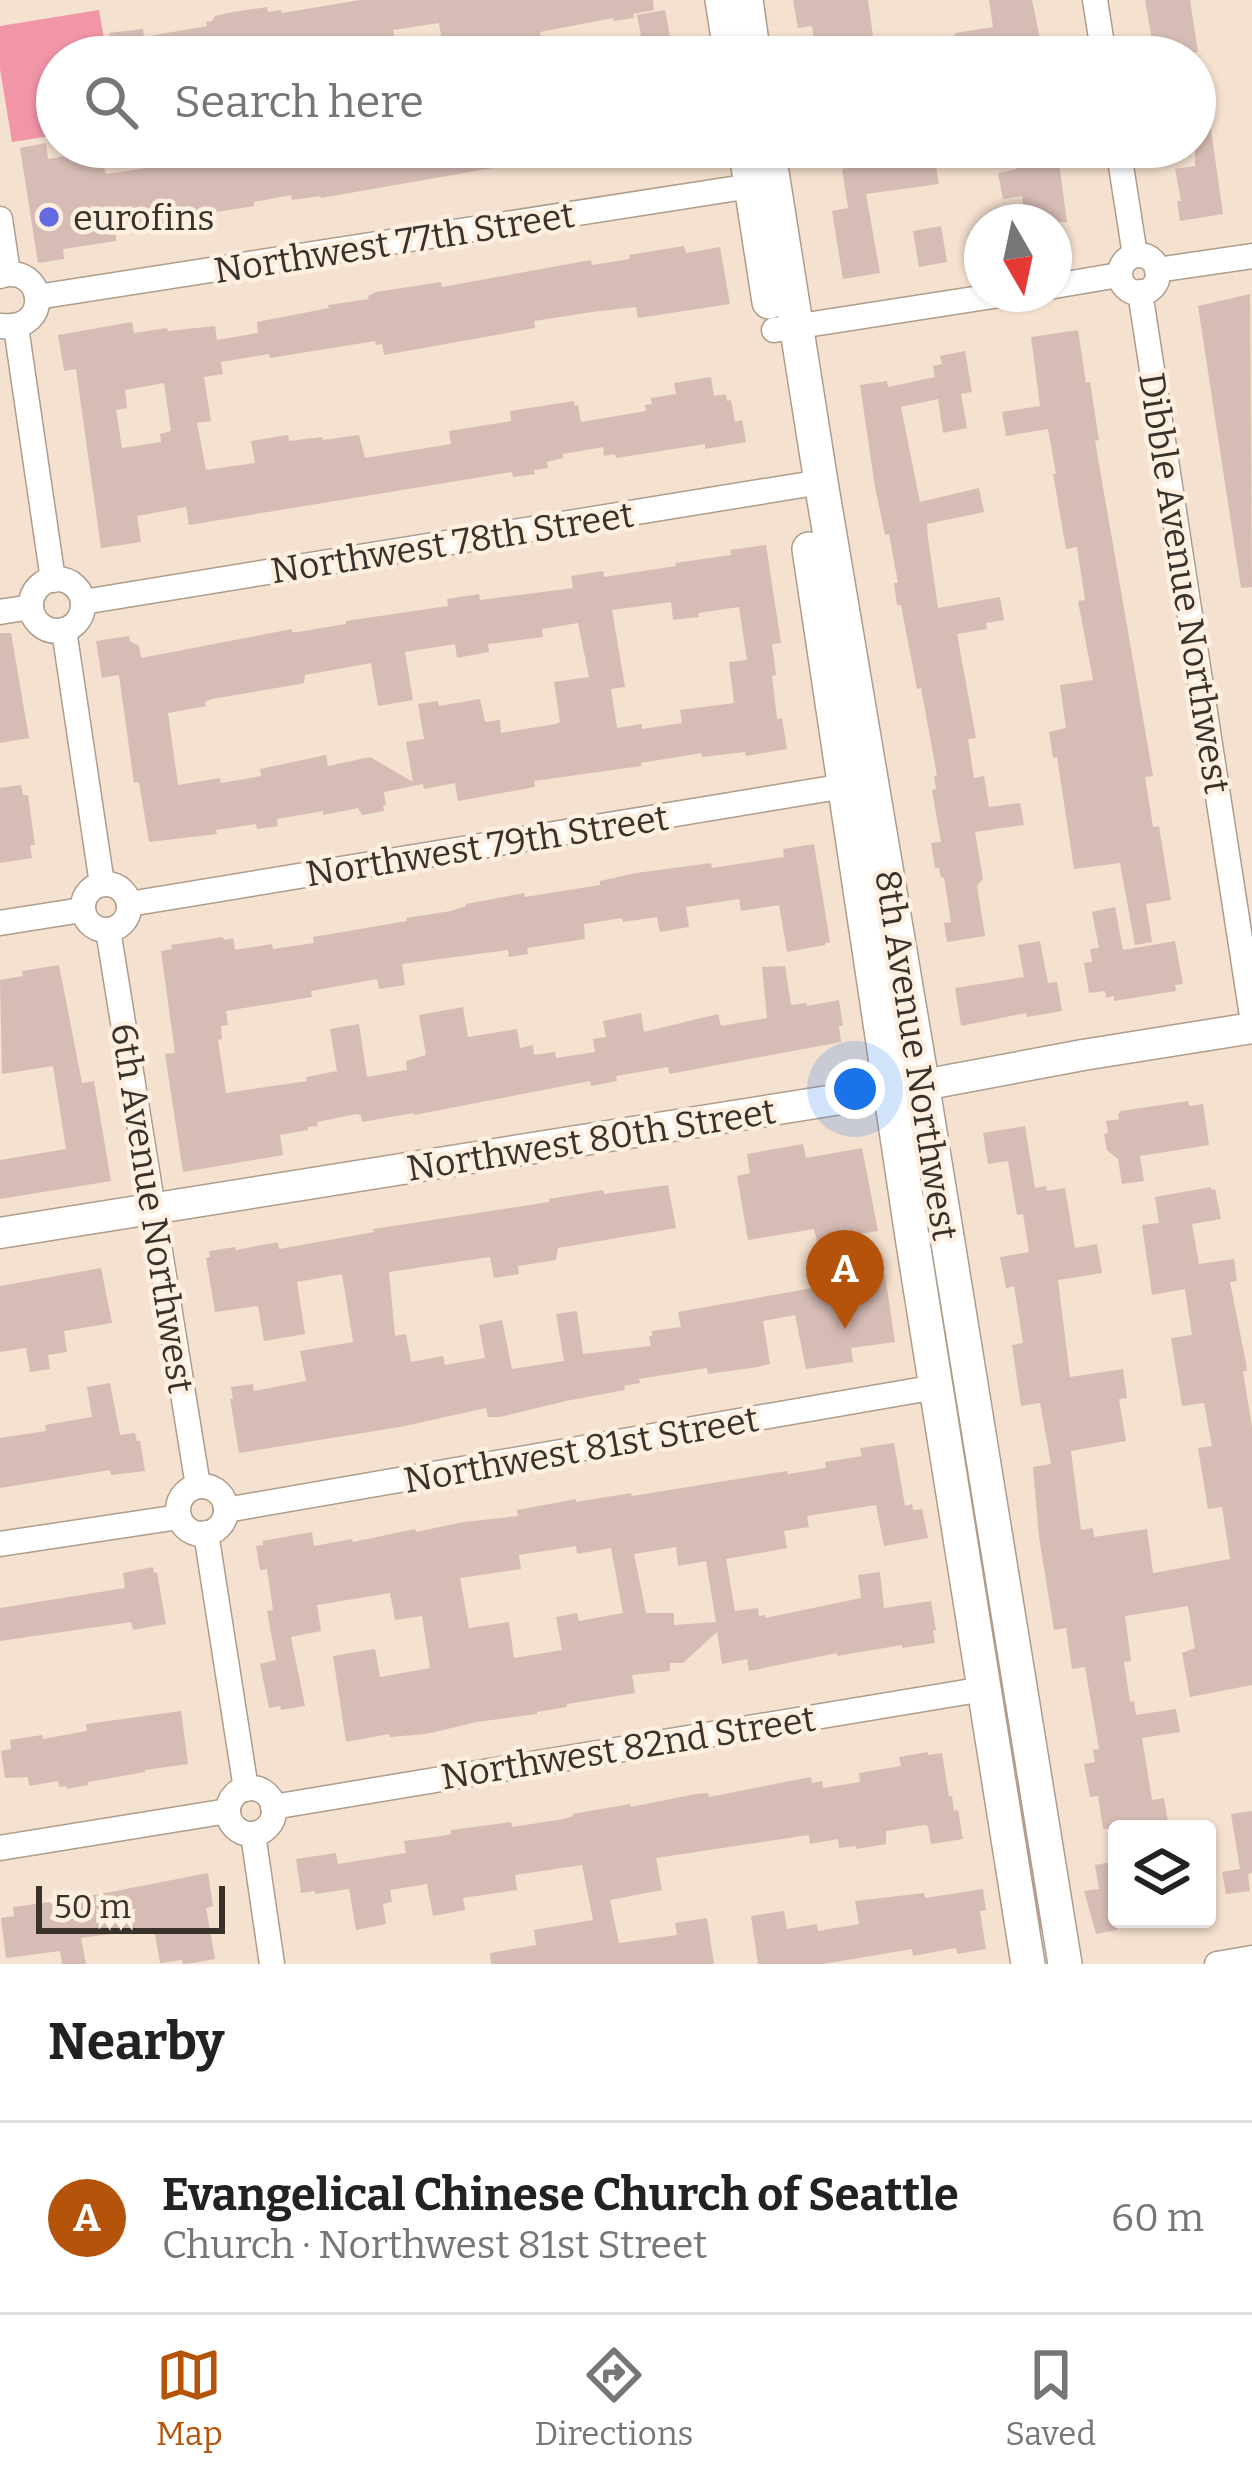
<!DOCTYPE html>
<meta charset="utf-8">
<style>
body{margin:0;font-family:Bitter,serif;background:#f6f6f6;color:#222}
.controls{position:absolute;right:36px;bottom:36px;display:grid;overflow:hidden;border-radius:12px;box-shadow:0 3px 9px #0004}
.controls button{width:108px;height:108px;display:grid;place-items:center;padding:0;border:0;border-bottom:3px solid #e0e0e0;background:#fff;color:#222;font:60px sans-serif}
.compass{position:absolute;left:964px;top:204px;width:108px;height:108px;border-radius:50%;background:#fff;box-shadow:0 3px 9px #0004;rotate:171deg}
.scale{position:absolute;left:36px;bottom:30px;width:189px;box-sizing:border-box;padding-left:12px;border:6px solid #39322b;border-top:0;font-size:33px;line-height:42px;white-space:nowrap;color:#39322b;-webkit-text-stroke:9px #feefe0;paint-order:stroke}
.you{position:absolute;left:855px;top:1089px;width:42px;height:42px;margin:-30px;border:9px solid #fff;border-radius:50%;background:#1a73e8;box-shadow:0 0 0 18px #1a73e833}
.badge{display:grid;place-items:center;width:78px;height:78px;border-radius:50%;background:#b45309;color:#fff;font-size:39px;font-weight:700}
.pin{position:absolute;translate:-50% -99px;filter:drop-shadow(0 3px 6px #0008)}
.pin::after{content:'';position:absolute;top:63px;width:42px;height:36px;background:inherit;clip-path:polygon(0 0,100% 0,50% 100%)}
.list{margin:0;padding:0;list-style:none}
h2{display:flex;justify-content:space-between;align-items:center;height:156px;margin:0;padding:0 48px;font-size:51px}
h2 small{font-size:39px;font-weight:400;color:#767676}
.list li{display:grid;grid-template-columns:78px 1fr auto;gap:36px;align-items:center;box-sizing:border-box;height:192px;padding:0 48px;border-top:3px solid #e0e0e0}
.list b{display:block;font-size:45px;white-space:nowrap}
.list p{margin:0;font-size:39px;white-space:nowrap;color:#767676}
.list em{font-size:39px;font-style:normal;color:#767676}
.icon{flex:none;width:66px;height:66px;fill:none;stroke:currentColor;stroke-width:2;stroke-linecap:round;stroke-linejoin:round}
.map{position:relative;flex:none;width:1252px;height:1964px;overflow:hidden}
.search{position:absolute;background:#fff;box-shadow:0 3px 9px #0004;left:36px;right:36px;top:36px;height:132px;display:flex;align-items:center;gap:30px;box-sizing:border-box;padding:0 42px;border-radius:66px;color:#767676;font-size:45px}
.sheet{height:348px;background:#fff}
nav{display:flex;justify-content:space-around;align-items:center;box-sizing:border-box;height:168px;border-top:3px solid #e0e0e0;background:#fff;font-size:33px;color:#767676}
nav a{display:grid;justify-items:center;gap:6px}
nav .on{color:#b45309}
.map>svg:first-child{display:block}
</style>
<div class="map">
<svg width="1252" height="1964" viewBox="0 0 1252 1964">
<rect width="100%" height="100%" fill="#f4e1cf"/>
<!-- green -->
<g fill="#f195a7">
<polygon points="99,10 107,57 57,57 57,135 12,142 0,69 0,26"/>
<polygon points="938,1244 1047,1928 1038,1930 928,1246"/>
</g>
<!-- building -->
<g fill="#d6bcb4" fill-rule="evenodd">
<polygon points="360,0 653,0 654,10 633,14 634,18 613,21 613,18 540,32 544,57 514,57 512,41 444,53 439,23 393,30 398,57 113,57 109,33 143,29 144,37 207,26 206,22 212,21 215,16 233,12 267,7 268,12 281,10 282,13"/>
<polygon points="793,0 868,0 876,57 816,57 812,26 798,28"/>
<polygon points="989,0 1032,0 1043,53 1018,57 959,57 955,33 993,27"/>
<polygon points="1145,0 1190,0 1198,52 1155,57"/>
<polygon points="665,10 674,57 645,57 637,15"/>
<polygon points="1207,102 1223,214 1180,221 1177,201 1181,201 1175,169 1195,166 1195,103"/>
<polygon points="46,143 48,159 100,151 106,174 153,167 149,147 549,147 550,158 321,198 320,196 292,200 291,195 254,202 254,206 180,218 181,222 116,233 116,241 63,249 64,259 38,263 20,148"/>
<polygon points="1013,147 1057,147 1067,222 1026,222 1022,196 1003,199 998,173 1016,169"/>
<polygon points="874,148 877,163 934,154 939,184 866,194 880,273 843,279 832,211 848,208 842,169 847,168 845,159 853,157 852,152"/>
<polygon points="941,226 947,262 919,267 913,231"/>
<path d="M684,246L686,253L720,247L730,304L638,318L636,307L592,312L534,321L535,328L384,355L382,344L376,345L375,341L270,358L269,354L221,362L223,374L204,377L211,421L197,423L206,470L255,463L251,441L288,435L289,441L322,437L323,440L359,435L365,458L451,444L449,431L511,421L510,411L574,401L575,406L578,405L581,422L646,411L645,405L652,404L651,398L676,394L674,383L711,377L714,396L726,394L727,401L731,400L735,422L742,420L746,442L705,449V444L616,458L615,454L604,456L603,447L563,454V458L547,462L548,468L534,470L535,474L513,477L512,472L189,525L186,507L137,516L141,542L101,548L76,369L64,371L58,335L132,322L134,333L167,328L168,331L215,326L217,340L258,333L257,322L329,308L328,305L369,299L368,296L376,292L441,282L442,287L591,260L592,265L630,259L629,255ZM164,383L171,431L160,434L161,442L122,448L116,410L127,408L125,390Z"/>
<polygon points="1250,294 1252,587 1241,588 1198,306"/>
<polygon points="1078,330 1086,383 1090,382 1099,440 1095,441 1153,776 1145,777 1153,827 1159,826 1171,900 1146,904 1152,942 1135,945 1120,863 1074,869 1057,757 1053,758 1049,732 1066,728 1060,685 1093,680 1078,601 1085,600 1077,547 1066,549 1053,474 1056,474 1048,429 1006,436 1002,412 1040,406 1031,337"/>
<polygon points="965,351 972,392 961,394 967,428 943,433 938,399 901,407 920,502 979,488 984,512 927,524 928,538 938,608 1000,597 1004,620 986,623 987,629 957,634 976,738 968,739 974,778 984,776 989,807 1020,803 1024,825 975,832 983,879 977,886 985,936 947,942 944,923 951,922 944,877 941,878 939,868 935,868 931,843 941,842 932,790 936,789 934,776 937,775 921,688 917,689 901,605 897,605 894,583 898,583 889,534 885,535 875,487 860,385 887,381 888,387 935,377 933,366 942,364 940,356"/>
<path d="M766,545L781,643L772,644L776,675L772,676L777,719L782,718L787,749L746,756L745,752L702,757L701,753L641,763V766L534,781L535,787L458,801L455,783L424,789L423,784L384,792L386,805L383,806L384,811L362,815L358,808L323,815V811L277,819L278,826L257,829L256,824L216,830L217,834L149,842L139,782L134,783L119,675L102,678L96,641L129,636L130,641L139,646L141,658L292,629V632H298L346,624V621L448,606L447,599L479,594L480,600L573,588L571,576L603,571L604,577L676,566L675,563L731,555L730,550ZM671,602L673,620L699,617L698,613L739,607L747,660L729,662L734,703L680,710L682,723L642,729V724L617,728L611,689L625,687L612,610ZM578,623L589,677L554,682L560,722L556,724L501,733L500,720L485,722L480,699L439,706L438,701L418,704L424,739L406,742L413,782L370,757L328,766L326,755L260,769L261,776L221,783L220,778L178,785L168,713L206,706L205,702L212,699L300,684L304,683L305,675L371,663L378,706L413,700L405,652L455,644L457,658L489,652L488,644L543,637L542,629Z"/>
<polygon points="0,633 11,633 29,738 0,743"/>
<polygon points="21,785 23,795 28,795 35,845 30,845 32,858 0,863 0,788"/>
<polygon points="814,844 830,942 825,943 825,945 787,952 779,905 741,911 739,899 686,907 689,927 660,932 657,917 623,922 622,918 584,924 585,939 527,948 528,954 509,957 508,950 402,964 405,985 379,989 377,979 311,991 312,997 226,1011 228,1025 221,1026 222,1039 218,1040 226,1093 307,1081 306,1077 337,1071 330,1029 359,1024 367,1077 407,1070 406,1061 426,1055 419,1015 463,1007 468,1037 517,1029 520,1048 533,1045 534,1055 555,1052 556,1058 595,1052 593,1039 606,1037 603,1021 641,1013 644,1032 718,1014 721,1026 767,1018 762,967 785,966 791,1005 806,1003 807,1006 839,1000 843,1026 839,1026 841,1042 669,1074 668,1067 616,1076 617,1081 591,1086 590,1081 414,1115 414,1113 362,1122 361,1115 357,1114 317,1122 318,1126 308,1127 308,1130 280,1135 283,1155 183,1172 165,1054 175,1053 161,951 172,949 171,945 223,937 224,940 233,938 235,950 272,944 273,949 314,943 313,937 407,921 406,918 451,911 466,906 466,904 524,893 525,897 600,885 600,881 636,873 711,863 712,868 784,857 783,849"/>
<polygon points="1115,907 1123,950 1175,941 1183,984 1175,985 1176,991 1114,1001 1114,996 1106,998 1105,991 1089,993 1084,963 1092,962 1090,949 1099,948 1092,912"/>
<polygon points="1040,941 1048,983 1057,982 1062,1011 1027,1017 1026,1013 961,1026 955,988 1024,977 1018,945"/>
<polygon points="59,965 82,1083 94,1081 111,1181 0,1199 0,1160 66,1149 53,1066 2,1074 0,980 23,976 22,971"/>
<polygon points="1188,1101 1189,1106 1203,1104 1209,1145 1140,1156 1144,1181 1122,1184 1118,1159 1107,1150 1104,1134 1108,1133 1106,1121 1119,1119 1118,1114 1121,1111"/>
<polygon points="1025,1126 1035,1188 1046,1186 1047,1191 1065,1188 1075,1248 1097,1244 1102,1273 1058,1280 1070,1377 1123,1369 1127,1398 1119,1399 1126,1441 1071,1451 1081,1530 1093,1528 1094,1537 1147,1529 1153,1573 1230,1559 1222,1507 1208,1509 1198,1448 1212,1446 1204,1403 1182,1406 1171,1338 1192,1335 1185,1289 1152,1295 1142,1225 1159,1223 1155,1197 1211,1187 1211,1190 1215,1189 1221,1219 1192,1224 1199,1264 1234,1259 1237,1281 1230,1282 1246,1363 1247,1371 1243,1371 1252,1427 1252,1685 1190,1697 1182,1653 1195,1648 1188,1606 1125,1616 1131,1661 1124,1662 1130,1702 1134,1701 1136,1715 1176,1709 1180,1732 1142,1738 1152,1800 1164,1798 1169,1829 1103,1829 1098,1796 1090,1797 1084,1764 1095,1762 1093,1750 1099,1749 1085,1667 1072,1669 1066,1628 1054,1630 1039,1537 1033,1467 1051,1464 1040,1403 1021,1406 1012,1345 1023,1343 1014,1286 1006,1288 1000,1257 1029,1252 1023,1214 1017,1215 1008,1161 988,1164 983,1133"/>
<polygon points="803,1144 806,1158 862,1148 878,1231 817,1241 814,1229 748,1240 737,1176 750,1173 747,1154"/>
<polygon points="668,1185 676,1228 558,1248 556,1260 518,1266 519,1274 494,1278 490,1257 389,1272 395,1336 406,1334 411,1362 443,1356 445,1365 485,1358 479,1325 502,1320 512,1369 564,1361 556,1314 577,1311 583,1354 651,1346 649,1336 652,1336 652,1331 681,1327 678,1312 885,1275 895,1342 851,1348 853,1362 806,1369 795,1315 763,1321 770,1364 758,1367 708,1374 707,1368 639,1379 640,1383 624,1386 625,1390 566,1401 500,1417 488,1417 486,1408 400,1427 239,1453 230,1399 233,1399 231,1387 253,1384 254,1391 306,1381 300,1351 353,1342 342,1274 297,1282 305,1334 264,1341 258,1306 215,1312 206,1258 210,1257 209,1251 235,1247 236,1250 278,1242 279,1249 374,1232 373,1229 387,1227 549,1202 549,1199 603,1190 604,1194"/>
<polygon points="101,1268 112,1323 64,1331 67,1352 48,1355 50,1369 30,1372 26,1348 0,1352 0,1286"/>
<polygon points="110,1383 120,1435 135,1433 137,1441 140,1441 145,1471 111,1475 110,1470 0,1488 0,1438 46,1431 45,1425 92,1417 87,1387"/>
<path d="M894,1443L905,1506L912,1504L913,1510L922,1509L928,1538L884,1546L876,1505L807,1516L809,1527L784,1531L787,1548L726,1559L735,1611L758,1608L759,1616L765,1615V1618L861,1598L858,1575L880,1572L884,1608L931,1601L936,1630L933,1631L935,1643L902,1648V1645L837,1656V1653L749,1671L747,1659L722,1664L717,1632L683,1663H670V1671L632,1675L635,1693L567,1704V1707L537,1712V1714L477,1722L426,1734L390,1737L389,1734L346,1742L333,1656L375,1649L380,1677L430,1668L422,1616L395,1620L390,1593L317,1605L321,1631L291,1637L305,1706L281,1710L280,1706L269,1708L260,1664L276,1660L267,1611L273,1610L267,1569L260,1570L256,1546L263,1545L262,1541L312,1532L314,1546L352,1539L353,1542L415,1529L416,1532L464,1522L518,1516L517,1510L576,1499V1502L631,1493L632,1496L787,1471L788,1474L826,1468L825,1462L862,1456L860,1448ZM576,1546L577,1554L611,1548L623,1613L579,1621L577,1613L556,1617L562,1650L514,1658L509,1622L469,1628L460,1578L521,1569L519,1555ZM676,1547L678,1566L706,1561L716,1622L674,1625V1613H646L634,1554Z"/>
<polygon points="153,1567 154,1573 157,1572 166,1624 133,1630 131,1622 0,1641 0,1608 125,1588 123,1573"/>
<polygon points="181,1711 188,1764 145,1770 145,1772 88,1782 88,1785 67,1789 67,1786 59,1787 58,1781 29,1786 28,1777 5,1778 1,1751 11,1749 10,1740 42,1735 43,1739 87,1731 86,1724"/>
<polygon points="928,1752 928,1755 942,1753 949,1797 952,1796 954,1811 958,1810 963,1839 931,1844 928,1826 924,1825 886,1831 886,1844 856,1849 856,1846 839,1848 838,1839 810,1844 809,1835 656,1858 662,1890 610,1900 619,1943 677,1935 675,1923 707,1918 714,1964 491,1964 490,1953 536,1945 534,1930 593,1920 582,1865 515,1875 517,1890 463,1898 465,1910 433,1916 427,1884 390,1890 392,1902 383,1904 386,1924 356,1930 349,1889 315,1894 315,1891 301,1893 296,1859 336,1853 338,1864 406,1853 404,1841 442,1836 451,1834 451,1830 511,1822 512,1827 564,1819 573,1816 572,1814 630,1804 631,1807 696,1794 708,1793 709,1797 811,1777 812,1783 822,1781 823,1788 860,1782 859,1773 901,1766 899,1757"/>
<polygon points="1252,1811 1252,1873 1248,1874 1250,1891 1226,1894 1222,1872 1240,1869 1231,1814"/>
<polygon points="1117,1861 1117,1930 1096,1934 1084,1891 1099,1889 1095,1865"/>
<polygon points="208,1873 213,1906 206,1908 215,1959 187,1964 183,1964 182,1960 160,1963 154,1928 81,1938 86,1964 62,1964 60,1951 6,1958 1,1918 14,1916 13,1907 58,1901 81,1894 90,1896"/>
<polygon points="983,1889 986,1910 980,1911 986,1949 957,1954 956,1948 913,1956 912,1949 823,1964 758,1964 751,1916 784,1911 787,1929 817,1924 818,1931 859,1924 855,1901 924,1893 925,1898"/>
</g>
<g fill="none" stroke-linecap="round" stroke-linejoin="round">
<defs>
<g id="minor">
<polyline points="1095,0 1104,57"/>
<polyline points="1118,147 1135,255"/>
<polyline points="0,219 8,273"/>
<circle cx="1139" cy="274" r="19"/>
<polyline points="1157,270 1252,256"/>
<path d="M0,276C44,262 54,331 2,326"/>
<polyline points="1054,286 1119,275"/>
<polyline points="1140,292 1252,1016"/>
<polyline points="37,297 751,186"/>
<polyline points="16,327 53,580"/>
<polyline points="774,330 1006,294"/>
<circle cx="57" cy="605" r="26"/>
<polyline points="83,602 821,482"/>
<polyline points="0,612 31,607"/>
<polyline points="64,630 102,884"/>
<circle cx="106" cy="907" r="23"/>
<polyline points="129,904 845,786"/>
<polyline points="0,923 82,910"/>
<polyline points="108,930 198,1486"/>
<circle cx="202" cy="1510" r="24"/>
<polyline points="226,1510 936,1387"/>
<polyline points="206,1533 246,1789"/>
<polyline points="0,1544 179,1517"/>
<circle cx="251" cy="1811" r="23"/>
<polyline points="273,1807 984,1689"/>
<polyline points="253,1834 272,1964"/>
<polyline points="0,1848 228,1811"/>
<polyline points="1217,1964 1252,1958"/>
</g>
<polyline id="tertiary" points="0,1233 891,1091 1083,1055 1252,1028"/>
<g id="secondary">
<polyline points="722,0 731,57"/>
<polyline points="746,0 754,57"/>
<polyline points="745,147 769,302"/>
<polyline points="768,147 821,482 919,1064 1065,1964"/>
<polyline points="809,549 913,1243 1028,1964"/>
</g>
</defs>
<!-- minor casing -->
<use href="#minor" stroke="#af9d8c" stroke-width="27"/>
<!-- tertiary casing -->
<use href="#tertiary" stroke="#af9d8c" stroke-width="33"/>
<!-- secondary casing -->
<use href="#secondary" stroke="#af9d8c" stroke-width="36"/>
<!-- minor -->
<use href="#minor" stroke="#fff" stroke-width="24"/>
<!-- tertiary -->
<use href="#tertiary" stroke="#fff" stroke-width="30"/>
<!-- secondary -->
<use href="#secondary" stroke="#fff" stroke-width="33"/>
</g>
<!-- markers -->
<circle fill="#646ae2" stroke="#feefe0" stroke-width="4.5" cx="49" cy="217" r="12"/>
<g text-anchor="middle" stroke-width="9" stroke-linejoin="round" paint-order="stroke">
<!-- poi labels -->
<g font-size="36" fill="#39322b" stroke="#feefe0" text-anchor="start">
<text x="73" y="230">eurofins</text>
</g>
<!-- street labels -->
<g font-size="36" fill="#39322b" stroke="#feefe0">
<text transform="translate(394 242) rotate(-9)" y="13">Northwest 77th Street</text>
<text transform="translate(452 542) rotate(-9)" y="13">Northwest 78th Street</text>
<text transform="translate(1185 583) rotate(81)" y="13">Dibble Avenue Northwest</text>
<text transform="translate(487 845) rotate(-9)" y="13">Northwest 79th Street</text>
<text transform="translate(917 1055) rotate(81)" y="13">8th Avenue Northwest</text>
<text transform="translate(591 1139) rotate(-9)" y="13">Northwest 80th Street</text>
<text transform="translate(153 1208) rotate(81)" y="13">6th Avenue Northwest</text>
<text transform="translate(581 1449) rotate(-10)" y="13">Northwest 81st Street</text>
<text transform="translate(628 1747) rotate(-9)" y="13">Northwest 82nd Street</text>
</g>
</g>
</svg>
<div class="controls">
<button><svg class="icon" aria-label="layers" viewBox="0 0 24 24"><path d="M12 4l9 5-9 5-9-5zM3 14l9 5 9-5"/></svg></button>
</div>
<svg class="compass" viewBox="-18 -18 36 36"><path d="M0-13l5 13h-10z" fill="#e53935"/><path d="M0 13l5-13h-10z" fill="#767676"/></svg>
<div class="scale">50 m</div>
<div class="you"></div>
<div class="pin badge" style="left:845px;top:1329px">A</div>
<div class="search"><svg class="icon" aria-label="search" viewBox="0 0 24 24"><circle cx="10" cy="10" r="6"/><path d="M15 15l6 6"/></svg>Search here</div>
</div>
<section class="sheet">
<h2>Nearby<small></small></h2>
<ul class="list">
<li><span class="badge">A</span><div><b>Evangelical Chinese Church of Seattle</b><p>Church · Northwest 81st Street</p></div><em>60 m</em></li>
</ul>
</section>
<nav>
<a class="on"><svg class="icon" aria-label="map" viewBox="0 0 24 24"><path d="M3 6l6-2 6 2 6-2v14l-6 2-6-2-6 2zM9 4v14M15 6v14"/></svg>Map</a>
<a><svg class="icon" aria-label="directions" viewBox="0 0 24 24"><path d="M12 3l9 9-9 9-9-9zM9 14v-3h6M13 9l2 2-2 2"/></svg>Directions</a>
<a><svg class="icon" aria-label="saved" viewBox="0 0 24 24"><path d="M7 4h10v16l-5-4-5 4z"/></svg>Saved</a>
</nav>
